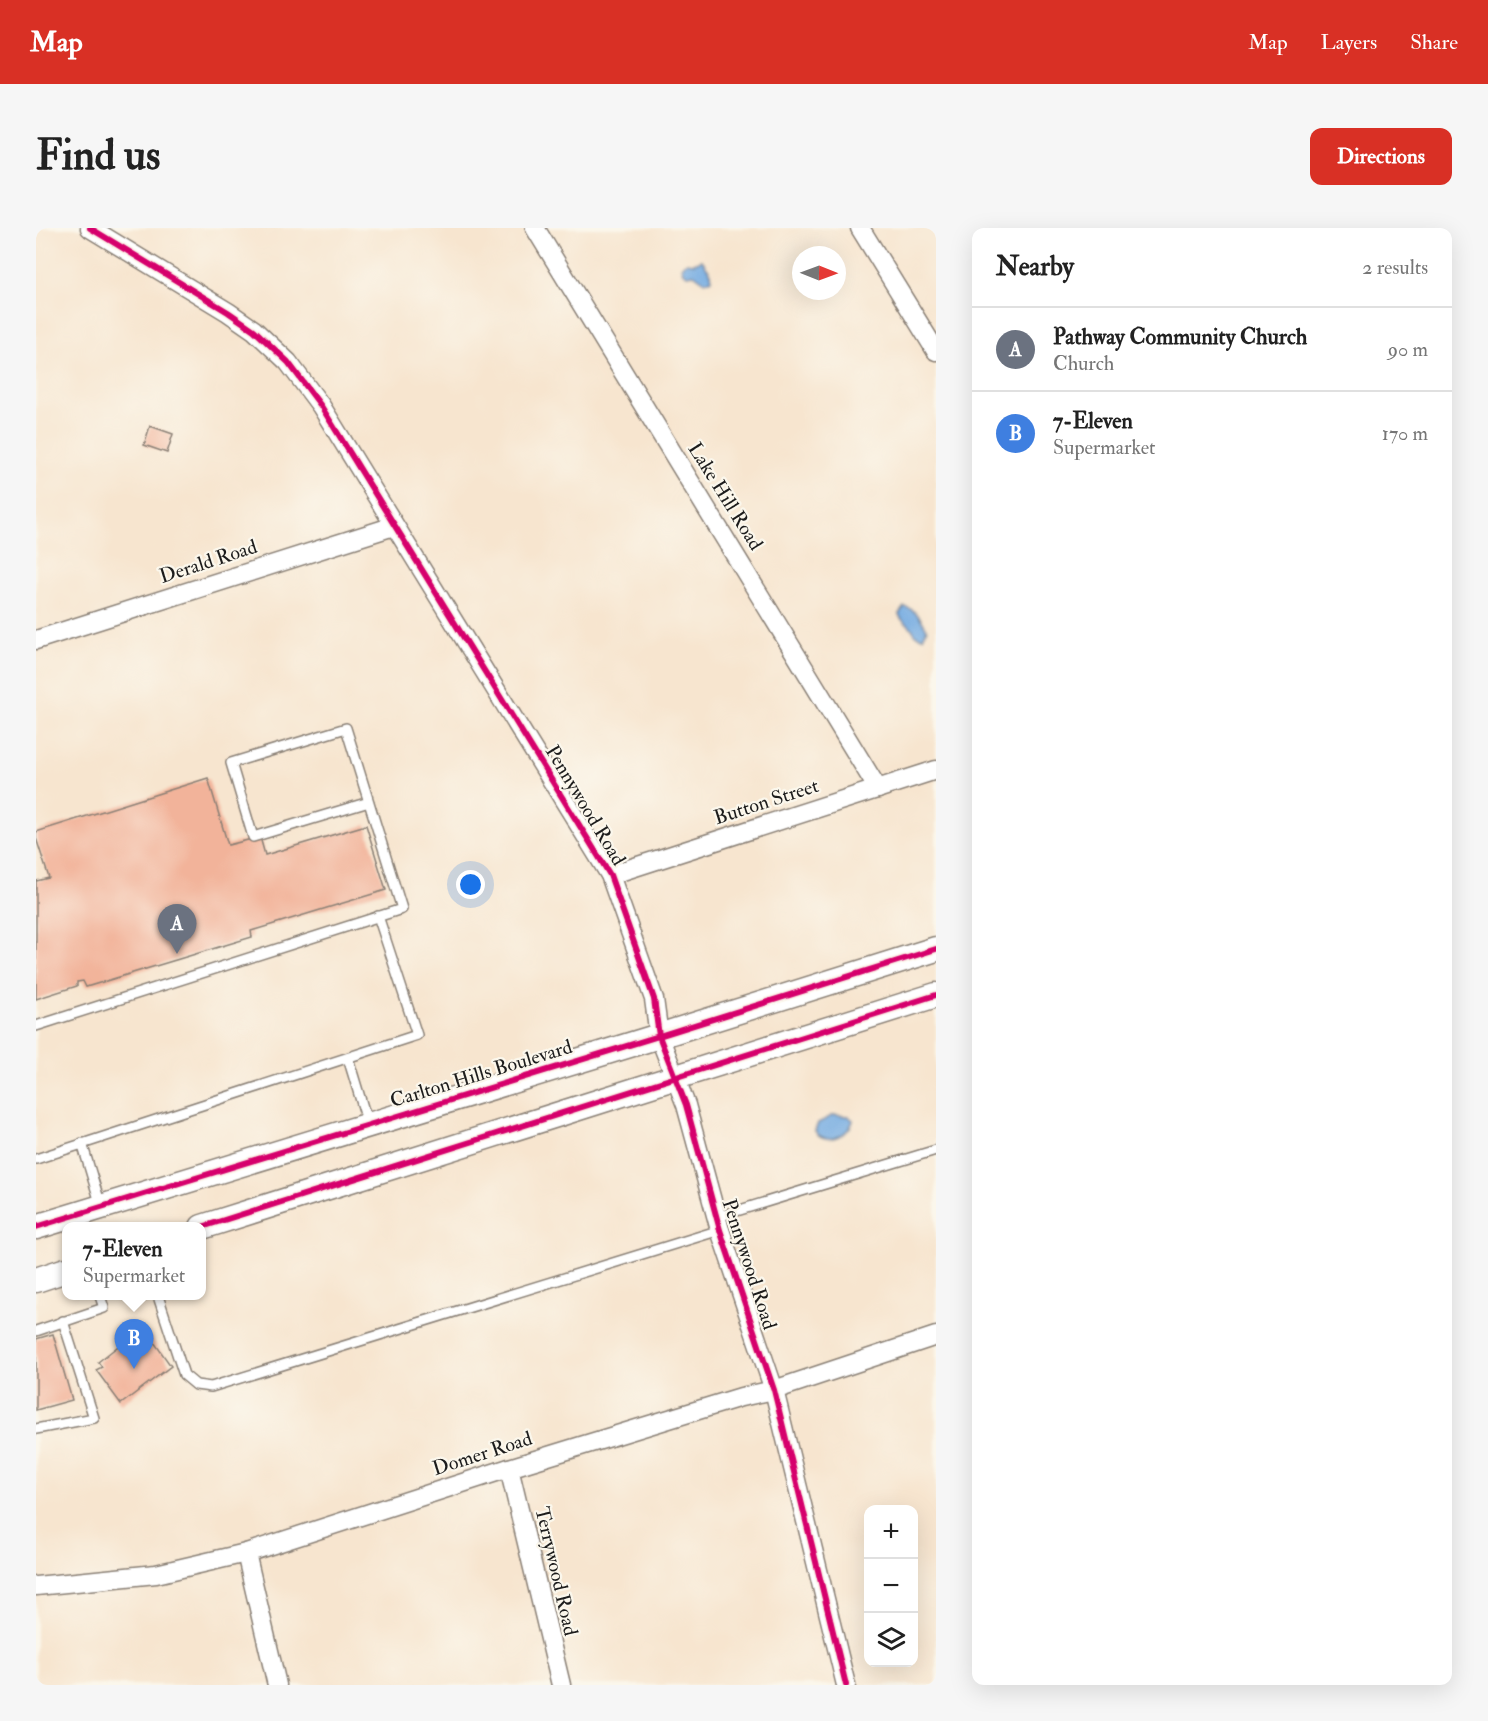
<!DOCTYPE html>
<meta charset="utf-8">
<style>
body{margin:0;font-family:"IM FELL Double Pica",serif;background:#f6f6f6;color:#222}
.controls{position:absolute;right:18px;bottom:18px;display:grid;overflow:hidden;border-radius:12px;box-shadow:0 6px 24px #0002}
.controls button{width:54px;height:54px;display:grid;place-items:center;padding:0;border:0;border-bottom:2px solid #e0e0e0;background:#fff;color:#222;font:30px sans-serif}
.compass{position:absolute;left:756px;top:18px;width:54px;height:54px;border-radius:50%;background:#fff;box-shadow:0 6px 24px #0002;rotate:91deg}
.you{position:absolute;left:435px;top:657px;width:21px;height:21px;margin:-15px;border:4px solid #fff;border-radius:50%;background:#1a73e8;box-shadow:0 0 0 9px #1a73e833}
.badge{display:grid;place-items:center;width:39px;height:39px;border-radius:50%;background:#d93025;color:#fff;font-size:20px;font-weight:700}
.pin{position:absolute;translate:-50% -50px;filter:drop-shadow(0 2px 3px #0008)}
.pin::after{content:'';position:absolute;top:32px;width:21px;height:18px;background:inherit;clip-path:polygon(0 0,100% 0,50% 100%)}
.popup{position:absolute;left:26px;top:994px;width:144px;height:78px;box-sizing:border-box;display:grid;place-content:center;border-radius:12px;background:#fff;filter:drop-shadow(0 2px 4px #0005);font-size:20px;white-space:nowrap;color:#767676}
.popup b{font-size:22px;color:#222}
.popup::after{content:'';position:absolute;left:50%;top:100%;margin-left:-12px;border:12px solid transparent;border-top-color:#fff}
.list{margin:0;padding:0;list-style:none}
h2{display:flex;justify-content:space-between;align-items:center;height:78px;margin:0;padding:0 24px;font-size:26px}
h2 small{font-size:20px;font-weight:400;color:#767676}
.list li{display:grid;grid-template-columns:39px 1fr auto;gap:18px;align-items:center;box-sizing:border-box;height:84px;padding:0 24px;border-top:2px solid #e0e0e0}
.list b{display:block;font-size:22px;white-space:nowrap}
.list p{margin:0;font-size:20px;white-space:nowrap;color:#767676}
.list em{font-size:20px;font-style:normal;color:#767676}
.icon{flex:none;width:33px;height:33px;fill:none;stroke:currentColor;stroke-width:2;stroke-linecap:round;stroke-linejoin:round}
.map{position:relative;flex:none;width:900px;height:1457px;overflow:hidden;border-radius:12px}
header{display:flex;align-items:center;gap:36px;box-sizing:border-box;height:84px;padding:0 30px;background:#d93025;color:#fff}
header strong{font-size:28px}
nav{display:flex;gap:33px;margin-inline-start:auto;font-size:21px}
.intro{display:flex;align-items:center;justify-content:space-between;box-sizing:border-box;height:144px;padding:0 36px}
h1{margin:0;font-size:42px}
.button{padding:15px 27px;border-radius:12px;background:#d93025;color:#fff;font-size:21px;font-weight:700}
main{display:flex;gap:36px;padding:0 36px}
aside{flex:1;background:#fff;border-radius:12px;box-shadow:0 6px 24px #0002}
.map>svg:first-child{display:block}
</style>
<header>
<strong>Map</strong>
<nav><a>Map</a><a>Layers</a><a>Share</a></nav>
</header>
<div class="intro"><h1>Find us</h1><a class="button">Directions</a></div>
<main>
<div class="map">
<svg width="900" height="1457" viewBox="0 0 900 1457">
<rect width="100%" height="100%" fill="#fbf7ec"/>
<filter id="ink" filterUnits="userSpaceOnUse"><feTurbulence type="fractalNoise" baseFrequency=".0167" numOctaves="2"/><feDisplacementMap in="SourceGraphic" scale="12" xChannelSelector="R" yChannelSelector="G"/><feConvolveMatrix kernelMatrix="1 2 1 2 8 2 1 2 1" color-interpolation-filters="sRGB"/></filter>
<filter id="wash" filterUnits="userSpaceOnUse"><feTurbulence type="fractalNoise" baseFrequency=".008" numOctaves="4" result="noise"/><feDisplacementMap in="SourceGraphic" scale="24" xChannelSelector="R" yChannelSelector="G"/><feGaussianBlur stdDeviation="1.35" result="paint"/><feColorMatrix in="noise" values="0 0 0 0 0 0 0 0 0 0 0 0 0 0 0 0 0 1.4 0 .05"/><feComposite in="paint" operator="in"/></filter>
<g filter="url(#wash)">
<rect width="100%" height="100%" fill="#f7e5cf"/>
<!-- water -->
<g fill="#73aae1" stroke="#48637e" stroke-width="1.5">
<polygon points="666,32 675,45 676,51 669,54 658,46 651,47 647,44 645,38 651,34 658,35"/>
<path d="M868,379C879,380 886,392 891,401L887,409C877,408 879,403 873,397C868,393 865,393 863,386Z"/>
<path d="M798,887L812,888L817,892C814,908 789,918 779,903L782,895Z"/>
</g>
<g id="blocks">
<!-- building -->
<g fill="#f2b39a">
<polygon points="114,198 137,206 131,225 108,217"/>
<polygon points="172,550 192,617 224,609 229,627 330,597 350,662 215,703 216,709 50,759 47,753 41,754 41,758 0,771 0,653 13,650 0,610 0,604"/>
<polygon points="100,1104 104,1110 111,1104 135,1138 85,1176 60,1142 66,1139 62,1134"/>
<polygon points="17,1106 36,1172 0,1182 0,1111"/>
</g>
</g>
</g>
<g filter="url(#ink)">
<use href="#blocks" fill-opacity="0" stroke="#8a8076" stroke-width="1.5"/>
<g fill="none" stroke-linecap="round" stroke-linejoin="round">
<defs>
<g id="service">
<polyline points="0,798 366,681 310,500 195,535 217,609 333,574"/>
<polyline points="312,830 332,896"/>
<polyline points="46,915 65,978"/>
<polyline points="0,931 381,807 342,688"/>
<polyline points="681,989 900,922"/>
<polyline points="122,1068 148,1147 160,1157 175,1159 684,1002"/>
<polyline points="0,1103 68,1080 64,1068"/>
<polyline points="0,1201 58,1190 27,1093"/>
</g>
<g id="minor">
<polyline points="54,0 192,84 218,102 252,134 285,178 574,647 618,771 623,808 650,877 684,1002 738,1162 810,1457"/>
<polyline points="499,0 842,561"/>
<polyline points="824,0 900,123"/>
<polyline points="0,412 358,298"/>
<polyline points="574,647 900,542"/>
<polyline points="473,1240 525,1457"/>
<polyline points="210,1325 241,1457"/>
<polyline points="0,1358 120,1346 210,1325 473,1240 705,1169 738,1162 900,1108"/>
</g>
<g id="tertiary">
<polyline points="0,999 623,808 900,721"/>
<polyline points="166,999 900,767"/>
<polyline points="0,1052 30,1042"/>
</g>
</defs>
<!-- service casing -->
<use href="#service" stroke="#8a8076" stroke-width="12"/>
<!-- minor casing -->
<use href="#minor" stroke="#8a8076" stroke-width="21"/>
<!-- tertiary casing -->
<use href="#tertiary" stroke="#8a8076" stroke-width="27"/>
<!-- service -->
<use href="#service" stroke="#fff" stroke-width="9"/>
<!-- minor -->
<use href="#minor" stroke="#fff" stroke-width="18"/>
<!-- tertiary -->
<use href="#tertiary" stroke="#fff" stroke-width="24"/>
<defs>
<g id="cycleway">
<polyline points="54,0 192,84 218,102 252,134 285,178 574,647 618,771 623,808 650,877 684,1002 738,1162 810,1457"/>
<polyline points="0,999 623,808 900,721"/>
<polyline points="166,999 900,767"/>
</g>
</defs>
<!-- cycleway casing -->
<use href="#cycleway" stroke="#fbf7ec" stroke-width="10"/>
<!-- cycleway -->
<use href="#cycleway" stroke="#d6006c" stroke-width="6"/>
</g>
</g>
<g text-anchor="middle" stroke-width="4.5" stroke-linejoin="round" paint-order="stroke">
<!-- street labels -->
<g font-size="20" fill="#1c1c1c" stroke="#fbf7ec">
<text transform="translate(690 268) rotate(58)" y="7">Lake Hill Road</text>
<text transform="translate(172 333) rotate(-18)" y="7">Derald Road</text>
<text transform="translate(730 573) rotate(-18)" y="7">Button Street</text>
<text transform="translate(550 577) rotate(59)" y="7">Pennywood Road</text>
<text transform="translate(445 845) rotate(-17)" y="7">Carlton Hills Boulevard</text>
<text transform="translate(714 1036) rotate(72)" y="7">Pennywood Road</text>
<text transform="translate(446 1225) rotate(-18)" y="7">Domer Road</text>
<text transform="translate(521 1343) rotate(77)" y="7">Terrywood Road</text>
</g>
</g>
</svg>
<div class="controls">
<button>+</button>
<button>−</button>
<button><svg class="icon" aria-label="layers" viewBox="0 0 24 24"><path d="M12 4l9 5-9 5-9-5zM3 14l9 5 9-5"/></svg></button>
</div>
<svg class="compass" viewBox="-18 -18 36 36"><path d="M0-13l5 13h-10z" fill="#e53935"/><path d="M0 13l5-13h-10z" fill="#767676"/></svg>
<div class="you"></div>
<div class="pin badge" style="left:141px;top:726px;background:#6b7280">A</div>
<div class="pin badge" style="left:98px;top:1141px;background:#3f7fe0">B</div>
<div class="popup"><b>7-Eleven</b>Supermarket</div>
</div>
<aside>
<h2>Nearby<small>2 results</small></h2>
<ul class="list">
<li><span class="badge" style="background:#6b7280">A</span><div><b>Pathway Community Church</b><p>Church</p></div><em>90 m</em></li>
<li><span class="badge" style="background:#3f7fe0">B</span><div><b>7-Eleven</b><p>Supermarket</p></div><em>170 m</em></li>
</ul>
</aside>
</main>
